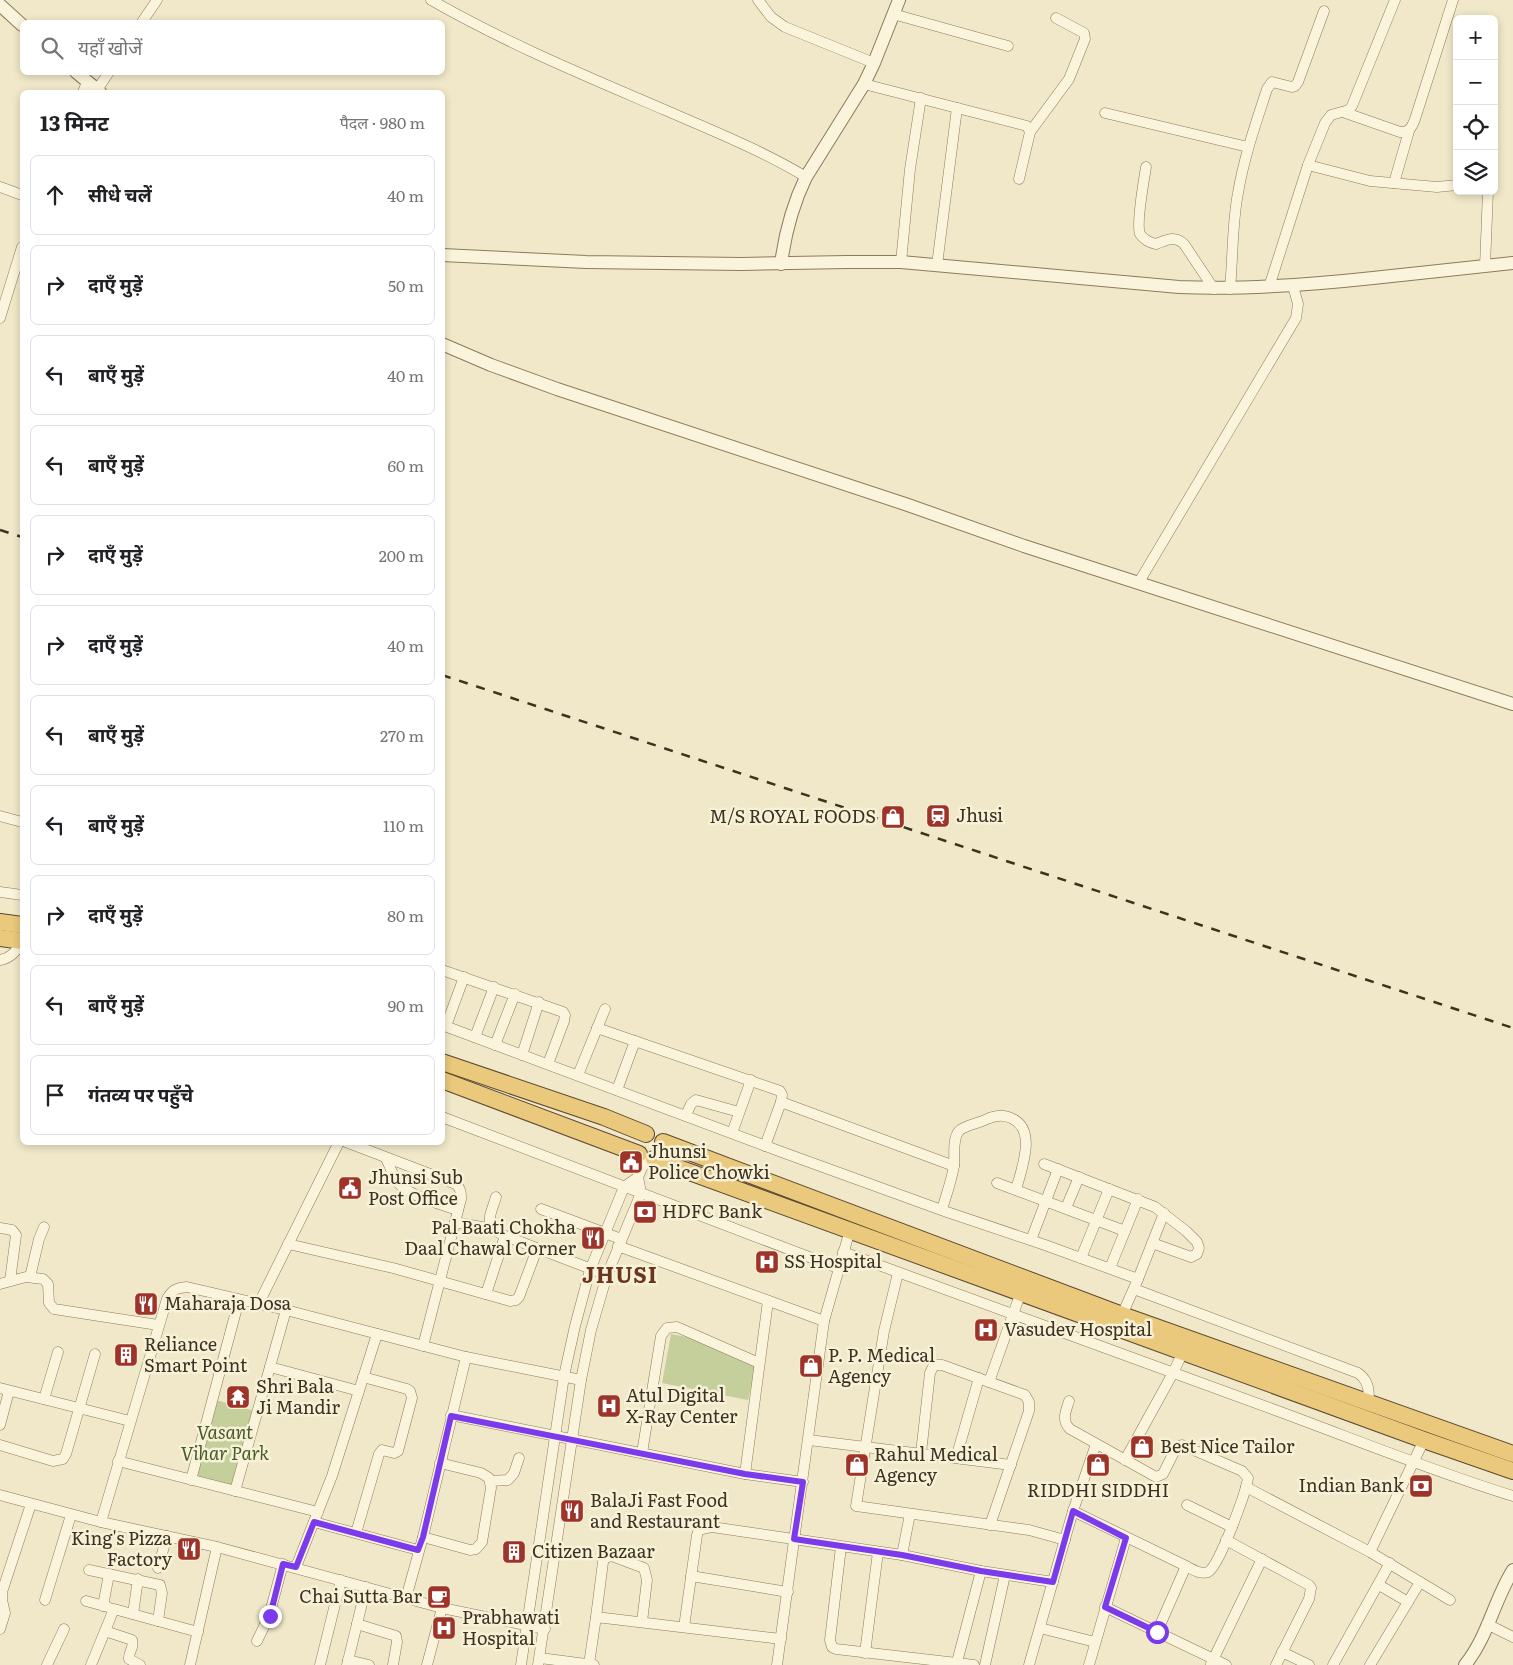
<!DOCTYPE html>
<html lang="hi">
<meta charset="utf-8">
<style>
body{margin:0;font-family:Literata,"Noto Sans Devanagari",serif;background:#f2f2f2;color:#202124}
.controls{position:absolute;right:15px;top:15px;display:grid;overflow:hidden;border-radius:8px;box-shadow:0 2px 8px #0003}
.controls button{width:45px;height:45px;display:grid;place-items:center;padding:0;border:0;border-bottom:1px solid #e0e0e0;background:#fff;color:#202124;font:25px sans-serif}
.stop{position:absolute;width:15px;height:15px;margin:-11px;border:4px solid #7c3aed;border-radius:50%;background:#fff}
.stop.end{background:#7c3aed;border-color:#fff;box-shadow:0 1px 5px #0008}
.list{margin:0;padding:0;list-style:none}
h2{display:flex;justify-content:space-between;align-items:center;height:65px;margin:0;padding:0 20px;font-size:21px}
h2 small{font-size:16px;font-weight:400;color:#757577}
.list li{display:grid;grid-template-columns:32px 1fr auto;gap:15px;align-items:center;box-sizing:border-box;height:80px;margin:0 10px 10px;padding:0 10px;border:1px solid #e0e0e0;border-radius:8px}
.list b{display:block;font-size:19px;white-space:nowrap}
.list em{font-size:16px;font-style:normal;color:#757577}
.icon{flex:none;width:28px;height:28px;fill:none;stroke:currentColor;stroke-width:2;stroke-linecap:round;stroke-linejoin:round}
.map{position:relative;flex:none;width:1513px;height:1665px;overflow:hidden}
.search{position:absolute;background:#fff;box-shadow:0 2px 8px #0003;left:20px;top:20px;width:425px;height:55px;display:flex;align-items:center;gap:12px;box-sizing:border-box;padding:0 18px;border-radius:8px;color:#757577;font-size:19px}
.panel{position:absolute;background:#fff;box-shadow:0 2px 8px #0003;left:20px;top:90px;width:425px;height:1055px;border-radius:8px}
.map>svg:first-child{display:block}
</style>
<div class="map">
<svg width="1513" height="1665" viewBox="0 0 1513 1665">
<rect width="100%" height="100%" fill="#f0e8c8"/>
<!-- green -->
<g fill="#c4cf9b">
<polygon points="671,1334 713,1342 756,1364 748,1400 662,1383"/>
<polygon points="216,1400 255,1411 234,1487 195,1476"/>
</g>
<g fill="none" stroke-linecap="round" stroke-linejoin="round">
<defs>
<g id="minor">
<path d="M431,0C506,43 586,76 665,110C713,131 761,150 806,177"/>
<polyline points="758,0 771,17 785,27 874,63"/>
<polyline points="893,14 1008,46"/>
<polyline points="142,22 157,0"/>
<polyline points="864,84 1027,126 1030,132 1019,179"/>
<polyline points="97,90 109,72"/>
<polyline points="83,92 87,82"/>
<path d="M1343,112L1400,132C1409,133 1412,127 1415,119L1453,0"/>
<polyline points="1105,113 1248,147"/>
<polyline points="1030,132 1069,79 1085,39 1084,33 1056,18"/>
<polyline points="1308,165 1370,181 1437,187 1457,185"/>
<path d="M1146,167C1144,179 1136,225 1140,234C1143,239 1150,243 1156,244C1167,240 1174,235 1184,244L1214,289"/>
<polyline points="1394,183 1409,131"/>
<polyline points="0,187 22,195"/>
<polyline points="901,262 910,169 921,98"/>
<polyline points="937,265 957,108"/>
<polyline points="1485,266 1488,191"/>
<polyline points="1269,287 1308,165 1325,123 1331,115 1349,110 1352,106 1395,0"/>
<path d="M1230,289C1233,257 1232,224 1238,193C1244,157 1256,123 1267,89L1272,82L1292,87L1295,86L1298,82L1324,11"/>
<polyline points="0,318 22,247"/>
<polyline points="1139,582 1296,318 1298,304 1293,286"/>
<polyline points="0,816 22,822"/>
<polyline points="0,892 22,895"/>
<path d="M0,960C11,958 16,951 22,943"/>
<polyline points="442,970 563,1012 565,1015 564,1021 548,1064"/>
<polyline points="442,1025 779,1151 947,1212 1045,1245 1138,1279"/>
<polyline points="446,1026 464,977"/>
<polyline points="597,1028 780,1091 782,1095 781,1102 765,1146"/>
<polyline points="475,1037 494,987"/>
<polyline points="495,1045 515,994"/>
<polyline points="522,1055 539,1002"/>
<polyline points="578,1075 605,1009"/>
<polyline points="617,1090 635,1041"/>
<polyline points="781,1102 954,1166"/>
<polyline points="686,1115 691,1104 696,1100 739,1112"/>
<polyline points="442,1117 838,1268"/>
<polyline points="732,1133 751,1080"/>
<path d="M346,1142L456,1184C461,1189 461,1193 461,1199L423,1346"/>
<path d="M386,1158C389,1165 392,1173 396,1180C406,1196 441,1204 458,1210"/>
<polyline points="1044,1164 1155,1207 1186,1231 1197,1242 1199,1248 1197,1254 1191,1257 1152,1243"/>
<polyline points="997,1183 1125,1231"/>
<path d="M496,1197C490,1217 482,1226 505,1236"/>
<polyline points="1066,1208 1079,1177"/>
<polyline points="541,1209 621,1239"/>
<path d="M942,1210C946,1195 952,1180 954,1165C955,1155 952,1139 959,1131C963,1126 980,1123 987,1119C996,1115 1004,1114 1013,1119C1037,1131 1021,1170 1016,1190"/>
<polyline points="455,1222 492,1229"/>
<polyline points="0,1228 12,1230 16,1235 10,1281"/>
<polyline points="1031,1240 1058,1169"/>
<polyline points="288,1244 393,1268 510,1301 516,1300 519,1297 537,1249"/>
<polyline points="618,1246 824,1321"/>
<path d="M843,1252C987,1305 1131,1357 1275,1410C1354,1439 1432,1471 1513,1496"/>
<polyline points="1081,1258 1109,1189"/>
<polyline points="1110,1268 1138,1199"/>
<polyline points="898,1273 884,1331 856,1506 1029,1530 1065,1540"/>
<polyline points="30,1277 39,1239 44,1227"/>
<polyline points="0,1284 26,1277 43,1279 48,1284 49,1303 54,1309 158,1325"/>
<path d="M1134,1289L1358,1373C1368,1380 1370,1391 1368,1402"/>
<polyline points="486,1294 505,1236 607,1275"/>
<polyline points="258,1305 339,1142"/>
<polyline points="1122,1315 1138,1279 1164,1213"/>
<polyline points="270,1367 359,1391"/>
<polyline points="989,1382 1021,1292"/>
<polyline points="0,1388 130,1421"/>
<polyline points="44,1399 58,1352"/>
<path d="M1069,1401C1066,1411 1061,1420 1070,1429L1156,1477L1163,1474L1176,1448L1182,1445L1242,1471L1248,1478C1246,1492 1219,1567 1208,1572C1200,1575 1192,1569 1186,1566L1073,1511"/>
<polyline points="451,1415 745,1474 803,1482"/>
<polyline points="0,1425 9,1391"/>
<polyline points="809,1440 1011,1465"/>
<polyline points="0,1445 53,1461 63,1459 66,1454 95,1354"/>
<polyline points="642,1453 661,1336 667,1328 677,1327 759,1363"/>
<polyline points="921,1453 930,1373 934,1365 942,1365 1025,1395 1029,1402 1029,1411 990,1525"/>
<polyline points="956,1458 979,1378"/>
<polyline points="1125,1460 1173,1373 1183,1352"/>
<polyline points="118,1461 318,1512"/>
<polyline points="745,1474 768,1301"/>
<polyline points="191,1480 239,1300"/>
<polyline points="490,1481 508,1480 514,1473 519,1458"/>
<polyline points="1246,1487 1370,1552 1450,1600"/>
<polyline points="235,1491 286,1310"/>
<polyline points="0,1495 101,1522 217,1547 442,1608 545,1629"/>
<polyline points="1187,1505 1232,1527"/>
<path d="M101,1522L167,1299C172,1290 176,1288 187,1287L286,1310L466,1357L581,1380"/>
<polyline points="314,1522 418,1550"/>
<polyline points="356,1533 379,1454 382,1450 394,1453 398,1451 412,1398 410,1391 407,1389 363,1377"/>
<polyline points="423,1537 470,1550 476,1549 482,1542 491,1488 489,1478 481,1473 440,1463"/>
<polyline points="1226,1540 1309,1585 1311,1588 1309,1599 1276,1665"/>
<polyline points="841,1547 830,1640 832,1647 836,1649 974,1665"/>
<polyline points="1370,1552 1424,1440"/>
<polyline points="902,1555 910,1514"/>
<polyline points="296,1567 332,1476 377,1334"/>
<polyline points="158,1568 167,1536"/>
<polyline points="89,1570 160,1585 162,1593 158,1621"/>
<polyline points="691,1576 788,1592"/>
<polyline points="406,1598 423,1537 466,1357"/>
<polyline points="45,1600 71,1515"/>
<polyline points="86,1601 108,1607"/>
<polyline points="1408,1602 1420,1582"/>
<polyline points="103,1606 109,1574"/>
<polyline points="1105,1607 1226,1665"/>
<polyline points="133,1614 138,1579"/>
<polyline points="596,1617 603,1562 605,1558 612,1556 644,1568 647,1580 642,1622"/>
<polyline points="357,1624 396,1636 397,1642 393,1665"/>
<polyline points="1487,1624 1513,1637"/>
<polyline points="684,1627 697,1535 699,1530 712,1527 902,1555 981,1571 1053,1582"/>
<polyline points="1040,1628 1095,1642"/>
<polyline points="0,1629 5,1613 2,1600 2,1592 31,1504"/>
<path d="M105,1631L132,1640C135,1647 128,1652 129,1659L140,1665"/>
<polyline points="1157,1632 1186,1566"/>
<polyline points="257,1641 269,1616 283,1564"/>
<polyline points="1282,1652 1309,1665"/>
<polyline points="865,1653 878,1552"/>
<polyline points="540,1658 594,1665"/>
<polyline points="348,1660 369,1665"/>
<polyline points="957,1662 981,1571"/>
<polyline points="589,1664 596,1617 781,1639"/>
<polyline points="1211,1664 1262,1559"/>
<polyline points="47,1665 64,1629"/>
<polyline points="91,1665 114,1609 198,1632"/>
<polyline points="190,1665 217,1547"/>
<polyline points="320,1665 341,1580"/>
<polyline points="347,1665 366,1587"/>
<polyline points="427,1665 442,1608"/>
<polyline points="521,1665 564,1376 575,1326 590,1270 624,1187 638,1177 646,1159"/>
<polyline points="538,1665 581,1380 591,1330 607,1275 641,1193 638,1177"/>
<polyline points="777,1665 824,1321 850,1230"/>
<polyline points="985,1665 1005,1575"/>
<polyline points="1029,1665 1073,1511 1096,1444"/>
<polyline points="1089,1665 1126,1538"/>
<polyline points="1333,1665 1390,1563"/>
<polyline points="1370,1665 1408,1602 1379,1585"/>
</g>
<g id="tertiary">
<polyline points="0,5 22,25"/>
<polyline points="76,72 100,92"/>
<path d="M442,255L586,262L742,264L847,262H901L1179,287C1244,290 1308,285 1373,278C1420,273 1466,268 1513,263"/>
<path d="M781,264C785,233 792,206 806,177L864,84L874,63L899,0"/>
<polyline points="442,344 491,365 557,389 908,505 1024,546 1513,704"/>
<path d="M1465,1665C1488,1637 1494,1600 1513,1570"/>
</g>
<g id="trunk">
<polyline points="0,922 22,925"/>
<polyline points="0,938 22,941"/>
<polyline points="442,1062 604,1117 646,1134"/>
<polyline points="442,1080 639,1154"/>
<polyline points="663,1142 1122,1315 1513,1454"/>
<polyline points="654,1159 1424,1440 1513,1471"/>
</g>
</defs>
<!-- minor casing -->
<use href="#minor" stroke="#8d7a5c" stroke-width="11"/>
<!-- tertiary casing -->
<use href="#tertiary" stroke="#8d7a5c" stroke-width="14"/>
<!-- trunk casing -->
<use href="#trunk" stroke="#5b4830" stroke-width="18"/>
<!-- minor -->
<use href="#minor" stroke="#faf4dc" stroke-width="10"/>
<!-- tertiary -->
<use href="#tertiary" stroke="#faf4dc" stroke-width="12"/>
<!-- trunk -->
<use href="#trunk" stroke="#eac87c" stroke-width="16"/>
<!-- rail -->
<g stroke="#3d3120" stroke-width="2.5" stroke-dasharray="9 9" stroke-linecap="butt">
<polyline points="0,530 22,537"/>
<polyline points="442,675 1513,1028"/>
</g>
</g>
<g fill="none" stroke-linecap="round" stroke-linejoin="round">
<!-- route -->
<polyline stroke="#7c3aed" stroke-width="6" points="270,1616 283,1564 296,1567 314,1522 418,1550 423,1537 451,1416 745,1474 803,1482 794,1539 902,1555 981,1571 1053,1582 1073,1511 1126,1538 1105,1607 1157,1632"/>
</g>
<!-- icons -->
<defs>
<symbol id="station-square" viewBox="-11 -11 22 22"><rect x="-9" y="-9" width="18" height="18" rx="4" fill="#9e332a" stroke="#f7f1d8"/><path d="M-3-6H3Q5-6 5-4V2Q5 4 3 4L4.5 6H3L1.5 4h-3L-3 6H-4.5L-3 4Q-5 4-5 2V-4Q-5-6-3-6ZM-3.5-4v3h7v-3ZM-3.5 1v1.5H-2V1ZM2 1v1.5H3.5V1Z" fill="#fff"/></symbol>
<symbol id="shop-square" viewBox="-11 -11 22 22"><rect x="-9" y="-9" width="18" height="18" rx="4" fill="#9e332a" stroke="#f7f1d8"/><path d="M-5-2.5h2.3a2.7 3.5 0 0 1 5.4 0H5L5.5 6h-11ZM-1.5-2.5h3a1.5 2.3 0 0 0-3 0Z" fill="#fff"/></symbol>
<symbol id="civic-square" viewBox="-11 -11 22 22"><rect x="-9" y="-9" width="18" height="18" rx="4" fill="#9e332a" stroke="#f7f1d8"/><path d="M-.6-6.5H3V-4.5H.6V-3L4-1V1h2V6H-6V1h2V-1L-.6-3ZM-1.2 2.5V6h2.4V2.5Z" fill="#fff"/></symbol>
<symbol id="bank-square" viewBox="-11 -11 22 22"><rect x="-9" y="-9" width="18" height="18" rx="4" fill="#9e332a" stroke="#f7f1d8"/><path d="M-6-4H6V4H-6ZM0-2.3a2.3 2.3 0 1 0 0 4.6a2.3 2.3 0 1 0 0-4.6Z" fill="#fff"/></symbol>
<symbol id="restaurant-square" viewBox="-11 -11 22 22"><rect x="-9" y="-9" width="18" height="18" rx="4" fill="#9e332a" stroke="#f7f1d8"/><path d="M-5-6h1v4h1v-4h1v4h1v-4h1v5L-1.5 .5V6h-2V.5L-5-1ZM5-6V6H3V1.5H1.5Q1.5-4 5-6Z" fill="#fff"/></symbol>
<symbol id="hospital-square" viewBox="-11 -11 22 22"><rect x="-9" y="-9" width="18" height="18" rx="4" fill="#9e332a" stroke="#f7f1d8"/><path d="M-5-5h3v3.5h4V-5h3V5h-3V1.5h-4V5h-3Z" fill="#fff"/></symbol>
<symbol id="building-square" viewBox="-11 -11 22 22"><rect x="-9" y="-9" width="18" height="18" rx="4" fill="#9e332a" stroke="#f7f1d8"/><path d="M-4-6H4V6H1V3H-1V6H-4ZM-2.5-4.3h1.7v1.8h-1.7ZM.8-4.3h1.7v1.8H.8ZM-2.5-1h1.7V.8h-1.7ZM.8-1h1.7V.8H.8Z" fill="#fff"/></symbol>
<symbol id="temple-square" viewBox="-11 -11 22 22"><rect x="-9" y="-9" width="18" height="18" rx="4" fill="#9e332a" stroke="#f7f1d8"/><path d="M0-6L5-2H3V0L6.5 2.5H4V6H1.5V3h-3V6H-4V2.5H-6.5L-3 0V-2H-5Z" fill="#fff"/></symbol>
<symbol id="cafe-square" viewBox="-11 -11 22 22"><rect x="-9" y="-9" width="18" height="18" rx="4" fill="#9e332a" stroke="#f7f1d8"/><path d="M-5.5-4.5H6V0H3Q3 3.5 0 3.5H-2.5Q-5.5 3.5-5.5 0ZM3-3.2v2h1.7v-2ZM-6 4.5H4V6H-6Z" fill="#fff"/></symbol>
</defs>
<g fill-rule="evenodd">
<use href="#station-square" x="924" y="802" width="28" height="28"/>
<use href="#shop-square" x="879" y="803" width="28" height="28"/>
<use href="#civic-square" x="617" y="1148" width="28" height="28"/>
<use href="#civic-square" x="336" y="1174" width="28" height="28"/>
<use href="#bank-square" x="631" y="1198" width="28" height="28"/>
<use href="#restaurant-square" x="579" y="1224" width="28" height="28"/>
<use href="#hospital-square" x="753" y="1248" width="28" height="28"/>
<use href="#restaurant-square" x="132" y="1290" width="28" height="28"/>
<use href="#hospital-square" x="972" y="1316" width="28" height="28"/>
<use href="#building-square" x="112" y="1341" width="28" height="28"/>
<use href="#shop-square" x="797" y="1352" width="28" height="28"/>
<use href="#temple-square" x="224" y="1383" width="28" height="28"/>
<use href="#hospital-square" x="595" y="1392" width="28" height="28"/>
<use href="#shop-square" x="1128" y="1433" width="28" height="28"/>
<use href="#shop-square" x="843" y="1451" width="28" height="28"/>
<use href="#shop-square" x="1084" y="1451" width="28" height="28"/>
<use href="#bank-square" x="1407" y="1472" width="28" height="28"/>
<use href="#restaurant-square" x="558" y="1497" width="28" height="28"/>
<use href="#restaurant-square" x="175" y="1535" width="28" height="28"/>
<use href="#building-square" x="500" y="1538" width="28" height="28"/>
<use href="#cafe-square" x="425" y="1583" width="28" height="28"/>
<use href="#hospital-square" x="430" y="1614" width="28" height="28"/>
</g>
<g text-anchor="middle" stroke-width="5" stroke-linejoin="round" paint-order="stroke">
<!-- poi labels -->
<g font-size="18" fill="#3d3120" stroke="#f7f1d8" text-anchor="start">
<text x="956" y="822">Jhusi</text>
<text x="876" y="823" text-anchor="end">M/S ROYAL FOODS</text>
<text x="648" y="1158">Jhunsi<tspan x="648" dy="21">Police Chowki</tspan></text>
<text x="368" y="1184">Jhunsi Sub<tspan x="368" dy="21">Post Office</tspan></text>
<text x="662" y="1218">HDFC Bank</text>
<text x="576" y="1234" text-anchor="end">Pal Baati Chokha<tspan x="576" dy="21">Daal Chawal Corner</tspan></text>
<text x="784" y="1268">SS Hospital</text>
<text x="164" y="1310">Maharaja Dosa</text>
<text x="1004" y="1336">Vasudev Hospital</text>
<text x="144" y="1351">Reliance<tspan x="144" dy="21">Smart Point</tspan></text>
<text x="828" y="1362">P. P. Medical<tspan x="828" dy="21">Agency</tspan></text>
<text x="256" y="1393">Shri Bala<tspan x="256" dy="21">Ji Mandir</tspan></text>
<text x="626" y="1402">Atul Digital<tspan x="626" dy="21">X-Ray Center</tspan></text>
<text x="1160" y="1453">Best Nice Tailor</text>
<text x="874" y="1461">Rahul Medical<tspan x="874" dy="21">Agency</tspan></text>
<text x="1404" y="1492" text-anchor="end">Indian Bank</text>
<text x="1098" y="1497" text-anchor="middle">RIDDHI SIDDHI</text>
<text x="590" y="1507">BalaJi Fast Food<tspan x="590" dy="21">and Restaurant</tspan></text>
<text x="172" y="1545" text-anchor="end">King's Pizza<tspan x="172" dy="21">Factory</tspan></text>
<text x="532" y="1558">Citizen Bazaar</text>
<text x="422" y="1603" text-anchor="end">Chai Sutta Bar</text>
<text x="462" y="1624">Prabhawati<tspan x="462" dy="21">Hospital</tspan></text>
</g>
<!-- park labels -->
<g font-size="18" font-style="italic" fill="#485a26" stroke="#f7f1d8">
<text x="225" y="1439">Vasant<tspan x="225" dy="21">Vihar Park</tspan></text>
</g>
<!-- district labels -->
<g font-size="22" font-weight="bold" letter-spacing="1" fill="#6b351e" stroke="#f7f1d8">
<text x="620" y="1283">JHUSI</text>
</g>
</g>
</svg>
<div class="controls">
<button>+</button>
<button>−</button>
<button><svg class="icon" aria-label="locate" viewBox="0 0 24 24"><circle cx="12" cy="12" r="6"/><path d="M12 2v4M12 18v4M2 12h4M18 12h4"/></svg></button>
<button><svg class="icon" aria-label="layers" viewBox="0 0 24 24"><path d="M12 4l9 5-9 5-9-5zM3 14l9 5 9-5"/></svg></button>
</div>
<div class="stop" style="left:1157px;top:1632px"></div>
<div class="stop end" style="left:270px;top:1616px"></div>
<div class="search"><svg class="icon" aria-label="search" viewBox="0 0 24 24"><circle cx="10" cy="10" r="6"/><path d="M15 15l6 6"/></svg>यहाँ खोजें</div>
<section class="panel">
<h2>13 मिनट<small>पैदल · 980 m</small></h2>
<ul class="list">
<li><svg class="icon" aria-label="ahead" viewBox="0 0 24 24"><path d="M12 20V5M6 11l6-6 6 6"/></svg><div><b>सीधे चलें</b></div><em>40 m</em></li>
<li><svg class="icon" aria-label="right" viewBox="0 0 24 24"><path d="M7 20v-9h11M14 6l5 5-5 5"/></svg><div><b>दाएँ मुड़ें</b></div><em>50 m</em></li>
<li><svg class="icon" aria-label="left" viewBox="0 0 24 24"><path d="M17 20v-9H6M10 6l-5 5 5 5"/></svg><div><b>बाएँ मुड़ें</b></div><em>40 m</em></li>
<li><svg class="icon" aria-label="left" viewBox="0 0 24 24"><path d="M17 20v-9H6M10 6l-5 5 5 5"/></svg><div><b>बाएँ मुड़ें</b></div><em>60 m</em></li>
<li><svg class="icon" aria-label="right" viewBox="0 0 24 24"><path d="M7 20v-9h11M14 6l5 5-5 5"/></svg><div><b>दाएँ मुड़ें</b></div><em>200 m</em></li>
<li><svg class="icon" aria-label="right" viewBox="0 0 24 24"><path d="M7 20v-9h11M14 6l5 5-5 5"/></svg><div><b>दाएँ मुड़ें</b></div><em>40 m</em></li>
<li><svg class="icon" aria-label="left" viewBox="0 0 24 24"><path d="M17 20v-9H6M10 6l-5 5 5 5"/></svg><div><b>बाएँ मुड़ें</b></div><em>270 m</em></li>
<li><svg class="icon" aria-label="left" viewBox="0 0 24 24"><path d="M17 20v-9H6M10 6l-5 5 5 5"/></svg><div><b>बाएँ मुड़ें</b></div><em>110 m</em></li>
<li><svg class="icon" aria-label="right" viewBox="0 0 24 24"><path d="M7 20v-9h11M14 6l5 5-5 5"/></svg><div><b>दाएँ मुड़ें</b></div><em>80 m</em></li>
<li><svg class="icon" aria-label="left" viewBox="0 0 24 24"><path d="M17 20v-9H6M10 6l-5 5 5 5"/></svg><div><b>बाएँ मुड़ें</b></div><em>90 m</em></li>
<li><svg class="icon" aria-label="arrive" viewBox="0 0 24 24"><path d="M6 21V4h12l-3 4 3 4H6"/></svg><div><b>गंतव्य पर पहुँचे</b></div></li>
</ul>
</section>
</div>
